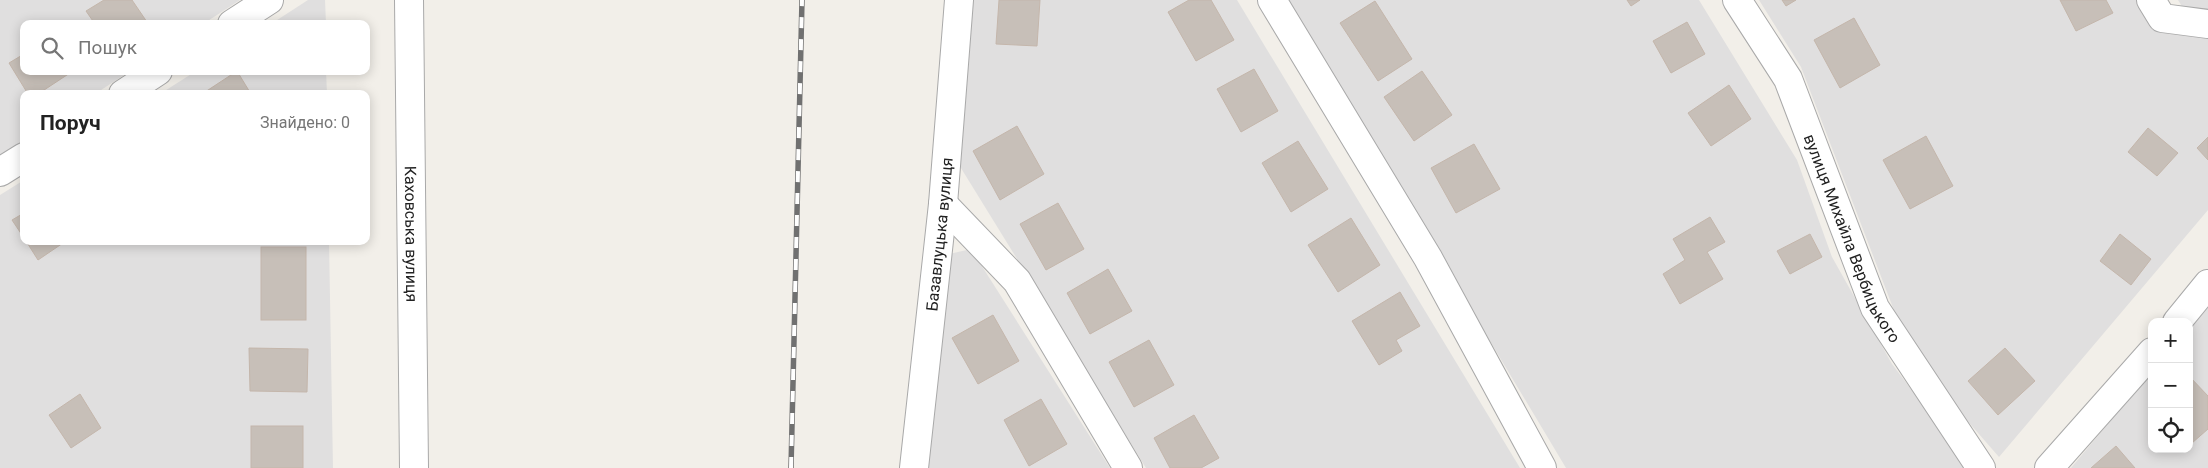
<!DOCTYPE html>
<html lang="uk">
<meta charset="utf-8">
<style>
body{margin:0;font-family:Roboto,sans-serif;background:#f2f2f2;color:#222}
.controls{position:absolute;right:15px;bottom:15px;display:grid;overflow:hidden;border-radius:10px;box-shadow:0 2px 12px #0003}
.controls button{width:45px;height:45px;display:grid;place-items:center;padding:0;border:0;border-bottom:1px solid #e0e0e0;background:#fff;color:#222;font:25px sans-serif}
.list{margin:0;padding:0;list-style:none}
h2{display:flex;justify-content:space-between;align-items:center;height:65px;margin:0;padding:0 20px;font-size:21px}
h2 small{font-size:16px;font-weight:400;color:#767676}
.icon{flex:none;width:28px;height:28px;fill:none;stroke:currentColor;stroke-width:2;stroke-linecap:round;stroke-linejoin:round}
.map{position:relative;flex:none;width:2208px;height:468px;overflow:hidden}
.search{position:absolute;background:#fff;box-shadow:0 2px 12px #0003;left:20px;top:20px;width:350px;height:55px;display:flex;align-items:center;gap:12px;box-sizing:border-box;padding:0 18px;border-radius:10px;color:#767676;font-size:19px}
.panel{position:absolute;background:#fff;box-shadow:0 2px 12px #0003;left:20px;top:90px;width:350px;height:155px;border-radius:10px}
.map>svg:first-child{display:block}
</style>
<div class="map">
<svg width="2208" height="468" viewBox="0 0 2208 468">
<rect width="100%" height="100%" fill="#f2efe9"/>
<!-- residential -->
<g fill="#e0dfdf">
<polygon points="0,0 240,0 203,24 24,24 24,71 130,71 95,94 24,94 24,140 0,156"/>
<polygon points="308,0 325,0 326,24 271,24"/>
<polygon points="968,0 1237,0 1520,468 1146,468 956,160"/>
<polygon points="1286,0 1699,0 1797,160 1832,257 1892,364 1967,463 1968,468 1566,468"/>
<polygon points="1759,0 2136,0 2156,27 2208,37 2208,210 1999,457 1937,386 1903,334 1801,67"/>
<polygon points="2178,0 2208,0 2208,10 2183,8"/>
<polygon points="196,71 326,71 327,94 160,94"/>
<polygon points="24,180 24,241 329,241 333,468 0,468 0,195"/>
<polygon points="971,249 1110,468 923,468 945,255"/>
<polygon points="2208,303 2208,468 2071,468 2152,371 2152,449 2189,449 2189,326"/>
</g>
<!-- building -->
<g fill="#c7bfb8" stroke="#c4b6ab">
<polygon points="104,0 132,0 147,22 144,24 95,24 86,11"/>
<polygon points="999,0 1040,0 1037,46 996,44"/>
<polygon points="1189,0 1211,0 1234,40 1196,61 1168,12"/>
<polygon points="1627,0 1640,0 1631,6"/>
<polygon points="1782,0 1796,0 1786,6"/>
<polygon points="2060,0 2106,0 2113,13 2076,31"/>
<polygon points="1375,1 1412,59 1378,81 1340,23"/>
<polygon points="1854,18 1880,65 1840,88 1814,40"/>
<polygon points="1687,22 1705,54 1671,73 1653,41"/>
<polygon points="24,54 24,71 73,71 38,94 28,94 9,63"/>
<polygon points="1254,69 1278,111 1241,132 1217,89"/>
<polygon points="237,71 251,94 202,94"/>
<polygon points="1422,71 1452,115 1414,141 1384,97"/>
<polygon points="1729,85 1751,119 1711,146 1688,113"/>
<polygon points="1017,126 1044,174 1000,200 973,151"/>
<polygon points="2148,128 2178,153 2157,176 2128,152"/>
<polygon points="1926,136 1953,186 1910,209 1883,160"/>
<polygon points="2208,137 2208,160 2197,148"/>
<polygon points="1298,141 1328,189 1291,212 1262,163"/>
<polygon points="1474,144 1500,189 1456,213 1431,168"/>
<polygon points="1058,203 1084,249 1046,270 1020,224"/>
<polygon points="24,213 24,238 12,220"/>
<polygon points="1710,217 1725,242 1707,252 1723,279 1680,304 1663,274 1685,260 1673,239"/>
<polygon points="1351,218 1380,265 1338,292 1308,245"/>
<polygon points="1810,234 1822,257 1790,274 1777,251"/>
<polygon points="2120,234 2151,259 2131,285 2100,261"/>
<polygon points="26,241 66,241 38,260"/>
<rect x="261" y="247" width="45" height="73"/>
<polygon points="1108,269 1132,311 1090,334 1067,293"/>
<polygon points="1400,292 1420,326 1396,340 1402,351 1379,365 1352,321"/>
<polygon points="993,315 1019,361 978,384 952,338"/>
<polygon points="1149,340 1174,385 1134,407 1109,362"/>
<polygon points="249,348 308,349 307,392 250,391"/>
<polygon points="2005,348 2035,381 1998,415 1968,381"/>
<polygon points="2189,376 2208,396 2208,429 2192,443 2189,440"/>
<polygon points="80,394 101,428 71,448 49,415"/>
<polygon points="1041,399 1067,444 1029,466 1004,420"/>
<polygon points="1194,415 1219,458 1201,468 1170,468 1154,438"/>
<rect x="251" y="426" width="52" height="42"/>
<polygon points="2116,446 2135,468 2091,468"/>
</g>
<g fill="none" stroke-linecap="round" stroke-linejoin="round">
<defs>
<g id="minor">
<path id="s1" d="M409,0L414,468"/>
<polyline points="1272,0 1428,258 1542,468"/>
<path id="s2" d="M1737,0L1788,79L1875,308L1981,468"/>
<polyline points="2151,0 2162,18 2208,24"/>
<polyline points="232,24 269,0"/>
<polyline points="123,94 158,71"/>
<polyline points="0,172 24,157"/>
<polyline points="943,204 1017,281 1128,468"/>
<polyline points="2177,322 2208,284"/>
<path id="s3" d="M914,468L943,204L959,0"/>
<polyline points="2049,468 2152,352"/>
</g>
</defs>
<!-- minor casing -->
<use href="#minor" stroke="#a9a9a9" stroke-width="30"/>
<!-- minor -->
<use href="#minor" stroke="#fff" stroke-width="28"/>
<defs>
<polyline id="rail" points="791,468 802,0"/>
</defs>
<!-- rail casing -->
<use href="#rail" stroke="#707070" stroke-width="5.5"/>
<!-- rail -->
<use href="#rail" stroke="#fff" stroke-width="4" stroke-dasharray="11" stroke-linecap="butt"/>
</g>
<g text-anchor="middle" stroke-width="4.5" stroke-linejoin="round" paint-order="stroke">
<!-- street labels -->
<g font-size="16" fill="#222" stroke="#fff">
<text dy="6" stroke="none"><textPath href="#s1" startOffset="234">Каховська вулиця</textPath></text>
<text dy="6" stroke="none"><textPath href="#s3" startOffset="235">Базавлуцька вулиця</textPath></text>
<text dy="6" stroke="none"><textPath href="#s2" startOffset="266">вулиця Михайла Вербицького</textPath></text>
</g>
</g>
</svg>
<div class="controls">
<button>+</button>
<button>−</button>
<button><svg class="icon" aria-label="locate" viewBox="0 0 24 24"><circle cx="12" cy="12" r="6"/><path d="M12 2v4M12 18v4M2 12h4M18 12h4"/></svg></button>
</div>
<div class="search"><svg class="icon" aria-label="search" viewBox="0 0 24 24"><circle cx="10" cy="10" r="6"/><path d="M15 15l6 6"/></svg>Пошук</div>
<section class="panel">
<h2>Поруч<small>Знайдено: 0</small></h2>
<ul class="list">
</ul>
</section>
</div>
